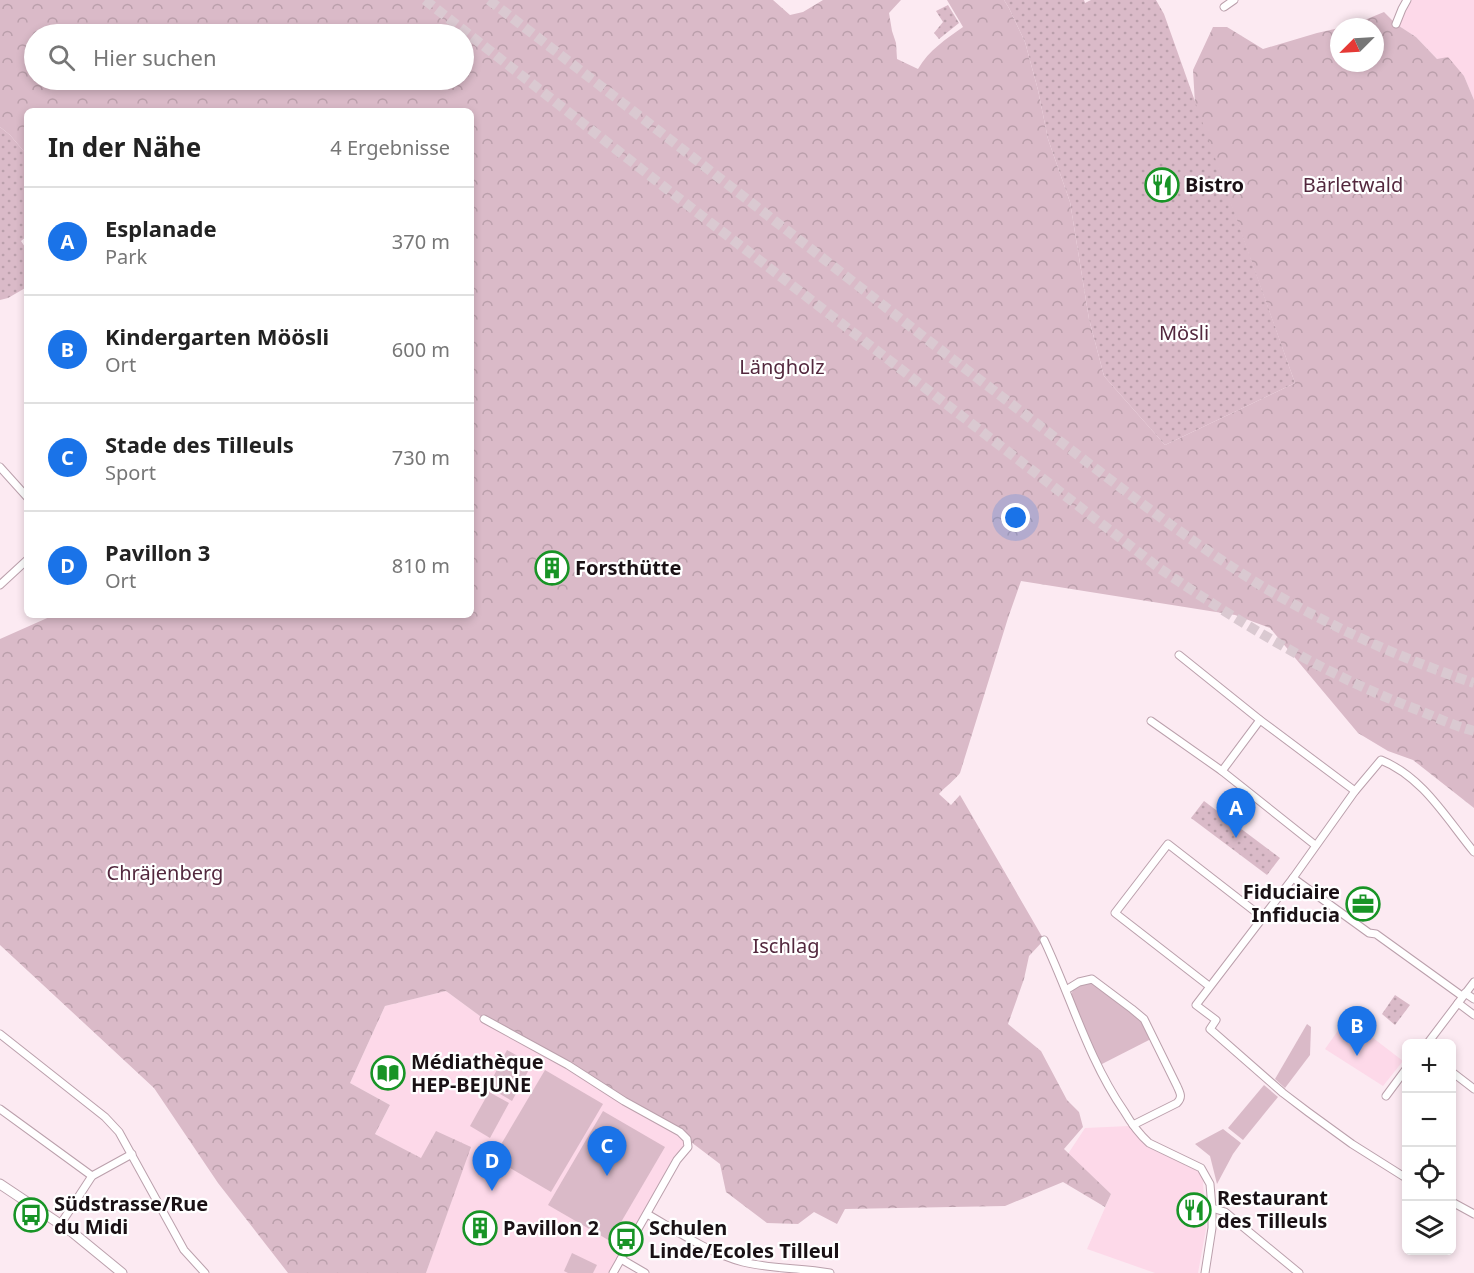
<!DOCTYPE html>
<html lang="de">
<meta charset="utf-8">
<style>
body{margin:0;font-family:"Noto Sans",sans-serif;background:#f6f6f6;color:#222}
.controls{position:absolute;right:18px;bottom:18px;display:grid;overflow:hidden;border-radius:9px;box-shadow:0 3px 9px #0003}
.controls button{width:54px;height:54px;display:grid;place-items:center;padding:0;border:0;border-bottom:2px solid #e0e0e0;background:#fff;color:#222;font:30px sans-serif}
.compass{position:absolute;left:1330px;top:18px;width:54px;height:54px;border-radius:50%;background:#fff;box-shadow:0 3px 9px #0003;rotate:246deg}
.you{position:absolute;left:1016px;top:518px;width:21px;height:21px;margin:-15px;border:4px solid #fff;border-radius:50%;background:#1a73e8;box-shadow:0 0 0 9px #1a73e833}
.badge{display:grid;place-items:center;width:39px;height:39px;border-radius:50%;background:#1a73e8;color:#fff;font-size:20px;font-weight:700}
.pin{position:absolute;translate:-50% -50px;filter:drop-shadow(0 2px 3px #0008)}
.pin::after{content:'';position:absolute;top:32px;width:21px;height:18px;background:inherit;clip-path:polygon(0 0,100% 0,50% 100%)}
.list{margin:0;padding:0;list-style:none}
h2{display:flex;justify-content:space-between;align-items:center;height:78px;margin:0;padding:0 24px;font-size:26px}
h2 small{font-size:20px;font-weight:400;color:#767676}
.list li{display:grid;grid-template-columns:39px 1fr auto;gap:18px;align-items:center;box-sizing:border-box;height:108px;padding:0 24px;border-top:2px solid #e0e0e0}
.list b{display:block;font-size:22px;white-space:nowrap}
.list p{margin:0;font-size:20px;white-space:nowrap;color:#767676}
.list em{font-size:20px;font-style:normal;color:#767676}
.icon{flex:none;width:33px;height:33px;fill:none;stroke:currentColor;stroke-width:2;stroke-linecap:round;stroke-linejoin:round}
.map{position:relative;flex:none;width:1474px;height:1273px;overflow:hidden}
.search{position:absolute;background:#fff;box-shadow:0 3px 9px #0003;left:24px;top:24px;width:450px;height:66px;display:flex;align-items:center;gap:15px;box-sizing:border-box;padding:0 21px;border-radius:33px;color:#767676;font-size:22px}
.panel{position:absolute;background:#fff;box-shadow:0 3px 9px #0003;left:24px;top:108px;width:450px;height:510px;border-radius:9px}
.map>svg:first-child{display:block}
</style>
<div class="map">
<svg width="1474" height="1273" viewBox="0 0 1474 1273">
<defs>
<pattern id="forest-crowns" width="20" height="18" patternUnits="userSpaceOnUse" patternTransform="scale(1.5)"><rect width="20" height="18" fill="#dabac8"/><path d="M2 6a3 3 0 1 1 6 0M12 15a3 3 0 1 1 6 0" fill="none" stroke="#ba9fab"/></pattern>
<pattern id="park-dots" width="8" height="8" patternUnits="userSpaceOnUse" patternTransform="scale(1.5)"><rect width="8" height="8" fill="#dabac8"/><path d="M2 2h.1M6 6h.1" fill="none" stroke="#ba9fab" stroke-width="1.8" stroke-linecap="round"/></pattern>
</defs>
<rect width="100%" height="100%" fill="#fceaf2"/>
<!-- built -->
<g fill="#fdd9e9">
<polygon points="1407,0 1474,0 1474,100 1464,76 1441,59 1437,59 1416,37 1396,24"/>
<polygon points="446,991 484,1019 680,1132 688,1147 613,1273 426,1273 470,1147 422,1159 375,1134 390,1105 350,1083 385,1006"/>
<polygon points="1347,1018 1403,1061 1383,1086 1325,1049"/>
<polygon points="1129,1126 1147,1147 1199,1171 1202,1174 1206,1183 1203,1182 1206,1229 1198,1273 1155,1273 1087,1249 1111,1194 1068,1154 1085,1128"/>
</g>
<!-- grass -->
<g fill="#dabac8">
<polygon points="1088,983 1092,983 1134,1014 1141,1021 1151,1039 1100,1065 1071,996 1073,989"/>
<polygon points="1307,1024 1311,1027 1310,1055 1285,1088 1275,1079"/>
<polygon points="507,1050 532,1064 512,1101 488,1087"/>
<polygon points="545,1070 603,1104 551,1192 493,1158"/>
<polygon points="1264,1085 1278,1097 1243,1140 1228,1128"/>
<polygon points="489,1092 509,1103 490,1138 470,1126"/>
<polygon points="603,1111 665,1147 610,1241 548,1205"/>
<polygon points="1223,1129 1241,1143 1233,1154 1217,1184 1210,1156 1195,1144"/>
<polygon points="572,1253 597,1265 593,1273 568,1273 564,1271"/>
</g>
<!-- forest -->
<path fill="url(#forest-crowns)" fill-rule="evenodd" d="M0,0H773L790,15L803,12L823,0H901L889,13L892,31L896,43L897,59L918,69C929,50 946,39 963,27L947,0H1004L1009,8L1025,42L1038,90L1048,139L1070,202L1089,319L1104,376L1165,445L1295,383L1195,104L1193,70L1213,27H1227L1263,49L1317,33L1339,28V63H1375V27H1343L1355,24L1384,12L1396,24L1416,37L1437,59L1448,57L1464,76L1474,100V808L1413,760L1388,751L1358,733L1270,628L1235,615L1021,581L1008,618L960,773C955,780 946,786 939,794L951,805L960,795L1044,940L1029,956L1024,979L1008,1024L1041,1051L1067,1100L1079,1112L1083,1127L1064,1149L1111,1194L1105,1207L1063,1182L1005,1206L845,1209L837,1224L814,1212L798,1224L767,1223L726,1192L720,1164L687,1139L484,1019L446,991L385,1006L350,1083L390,1105L375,1134L421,1158L436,1131L471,1147L426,1273H288L218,1183L154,1088L0,945V639L54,615H471V111H27V155L10,135L0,127ZM34,34H464V80H34Z"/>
<!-- park -->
<g fill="url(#park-dots)">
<polygon points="1004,0 1084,0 1085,3 1091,0 1156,0 1164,14 1295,383 1165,445 1104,376 1089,319 1070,202 1048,139 1038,90 1025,42 1009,8"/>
<polygon points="948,5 959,23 939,39 934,33 943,22 936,11"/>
<polygon points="0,127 10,135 27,155 27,236 21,241 27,250 27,287 8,298 0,300"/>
<polygon points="1204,801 1280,858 1267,875 1191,818"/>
<polygon points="1395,995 1410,1005 1395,1025 1382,1014"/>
</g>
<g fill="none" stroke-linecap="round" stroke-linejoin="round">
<!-- highway-tunnel -->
<g stroke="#dac9d1" stroke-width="10" stroke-dasharray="10 5" stroke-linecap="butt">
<path d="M425,0L663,186L1159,568C1241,624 1325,675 1418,710C1437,718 1455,726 1474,731"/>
<path d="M489,0C636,113 783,227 929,341C980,380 1031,419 1083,459C1142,504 1201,549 1265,588C1331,627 1402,659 1474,683"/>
</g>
<defs>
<g id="minor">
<polyline points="1224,7 1234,0"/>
<polyline points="1396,24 1402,9 1407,0"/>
<polyline points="0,467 27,497"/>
<polyline points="0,585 27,560"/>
<polyline points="1179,655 1260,720 1355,791"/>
<polyline points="1151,721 1222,771 1315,845"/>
<polyline points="1222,771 1260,720"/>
<polyline points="1293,878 1369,933 1376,934 1462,996"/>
<path d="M1044,940C1071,997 1088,1059 1124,1111C1131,1123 1139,1134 1149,1143L1201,1168L1210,1184L1212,1208V1228L1205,1273"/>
<polyline points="1209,986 1115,913 1168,844 1262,917"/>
<path d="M1066,990L1079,982L1092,979L1132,1009L1144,1019L1177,1086C1180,1093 1183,1097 1177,1103L1133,1125"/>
<polyline points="1465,993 1474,999"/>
<polyline points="1458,1003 1474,1015"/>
<polyline points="484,1019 568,1065 624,1101 680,1132 687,1139 688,1147 677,1160 613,1273"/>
<polyline points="0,1034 105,1117 119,1132 184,1250 205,1273"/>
<polyline points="1427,1044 1474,982"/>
<polyline points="1452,1072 1474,1089"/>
<polyline points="1386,1096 1406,1069"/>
<polyline points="0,1109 92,1176"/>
<path d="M1406,1178L1352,1144L1308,1112L1283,1093L1210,1029L1216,1020L1196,1005L1293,878L1355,791L1381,760C1423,777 1446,818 1474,852"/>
<polyline points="1452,1202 1474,1214"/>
<polyline points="1212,1208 1225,1212 1299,1273"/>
<path d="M647,1214C677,1231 709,1253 743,1262C771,1269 801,1268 830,1273"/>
<polyline points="60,1225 92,1176 132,1154"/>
<polyline points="621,1259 645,1273"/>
</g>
<polyline id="major" points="0,1184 72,1232 122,1273"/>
</defs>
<!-- minor casing -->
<use href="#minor" stroke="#bba0ac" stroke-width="9"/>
<!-- major casing -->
<use href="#major" stroke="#bba0ac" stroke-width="11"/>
<!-- minor -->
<use href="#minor" stroke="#fff" stroke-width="7"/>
<!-- major -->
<use href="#major" stroke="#fff" stroke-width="9"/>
</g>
<!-- icons -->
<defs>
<symbol id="restaurant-ring" viewBox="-11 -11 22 22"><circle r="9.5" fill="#fff" stroke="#189426" stroke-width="1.5"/><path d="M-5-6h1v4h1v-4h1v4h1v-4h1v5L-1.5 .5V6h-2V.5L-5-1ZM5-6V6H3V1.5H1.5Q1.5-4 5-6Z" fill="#189426"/></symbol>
<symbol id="building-ring" viewBox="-11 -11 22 22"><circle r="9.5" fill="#fff" stroke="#189426" stroke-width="1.5"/><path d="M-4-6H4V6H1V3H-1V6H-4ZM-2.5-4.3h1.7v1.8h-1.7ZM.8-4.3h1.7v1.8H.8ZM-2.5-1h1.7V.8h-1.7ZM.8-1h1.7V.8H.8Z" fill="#189426"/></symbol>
<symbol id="office-ring" viewBox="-11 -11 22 22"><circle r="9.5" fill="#fff" stroke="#189426" stroke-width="1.5"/><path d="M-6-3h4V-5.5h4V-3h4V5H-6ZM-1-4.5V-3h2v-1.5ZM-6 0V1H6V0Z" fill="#189426"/></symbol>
<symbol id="library-ring" viewBox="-11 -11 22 22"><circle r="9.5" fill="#fff" stroke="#189426" stroke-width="1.5"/><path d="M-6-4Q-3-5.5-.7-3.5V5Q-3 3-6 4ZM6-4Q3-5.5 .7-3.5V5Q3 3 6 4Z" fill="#189426"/></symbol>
<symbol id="bus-ring" viewBox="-11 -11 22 22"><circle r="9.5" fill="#fff" stroke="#189426" stroke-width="1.5"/><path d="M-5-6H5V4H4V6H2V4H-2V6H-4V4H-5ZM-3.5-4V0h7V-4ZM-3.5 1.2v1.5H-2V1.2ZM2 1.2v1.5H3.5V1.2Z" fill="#189426"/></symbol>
</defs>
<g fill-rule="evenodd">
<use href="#restaurant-ring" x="1143" y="166" width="38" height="38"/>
<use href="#building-ring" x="533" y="549" width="38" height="38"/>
<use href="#office-ring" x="1344" y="885" width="38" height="38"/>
<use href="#library-ring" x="369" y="1054" width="38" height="38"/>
<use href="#restaurant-ring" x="1175" y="1191" width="38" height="38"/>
<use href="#bus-ring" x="12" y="1196" width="38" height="38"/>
<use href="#building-ring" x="461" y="1209" width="38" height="38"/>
<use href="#bus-ring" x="607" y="1220" width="38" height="38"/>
</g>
<g text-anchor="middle" stroke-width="4.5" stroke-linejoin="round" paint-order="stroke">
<!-- poi labels -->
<g font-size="20" font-weight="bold" fill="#1a1115" stroke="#fff" text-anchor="start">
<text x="1185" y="192">Bistro</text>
<text x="575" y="575">Forsthütte</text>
<text x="1340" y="899" text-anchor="end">Fiduciaire<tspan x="1340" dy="23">Infiducia</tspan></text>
<text x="411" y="1069">Médiathèque<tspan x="411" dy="23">HEP-BEJUNE</tspan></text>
<text x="1217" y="1205">Restaurant<tspan x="1217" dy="23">des Tilleuls</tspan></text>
<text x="54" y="1211">Südstrasse/Rue<tspan x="54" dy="23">du Midi</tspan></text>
<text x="503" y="1235">Pavillon 2</text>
<text x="649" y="1235">Schulen<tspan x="649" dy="23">Linde/Ecoles Tilleul</tspan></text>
</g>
<!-- park labels -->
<g font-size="20" fill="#53283e" stroke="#fff">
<text x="1353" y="192">Bärletwald</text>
<text x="1184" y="340">Mösli</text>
<text x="782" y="374">Längholz</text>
<text x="165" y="880">Chräjenberg</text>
<text x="786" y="953">Ischlag</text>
</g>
</g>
</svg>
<div class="controls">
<button>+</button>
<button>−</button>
<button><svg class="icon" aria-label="locate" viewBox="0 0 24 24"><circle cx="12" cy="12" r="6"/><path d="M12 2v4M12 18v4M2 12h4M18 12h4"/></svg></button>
<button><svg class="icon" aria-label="layers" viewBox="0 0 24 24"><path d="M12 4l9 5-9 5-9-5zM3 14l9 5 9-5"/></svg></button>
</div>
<svg class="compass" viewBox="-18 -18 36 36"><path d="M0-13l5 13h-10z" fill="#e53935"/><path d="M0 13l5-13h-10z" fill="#767676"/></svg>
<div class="you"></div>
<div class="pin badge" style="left:1236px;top:838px">A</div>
<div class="pin badge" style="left:1357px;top:1056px">B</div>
<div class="pin badge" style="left:607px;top:1176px">C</div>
<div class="pin badge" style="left:492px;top:1191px">D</div>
<div class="search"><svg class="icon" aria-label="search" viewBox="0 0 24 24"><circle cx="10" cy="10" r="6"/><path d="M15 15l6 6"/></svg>Hier suchen</div>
<section class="panel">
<h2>In der Nähe<small>4 Ergebnisse</small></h2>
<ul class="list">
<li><span class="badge">A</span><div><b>Esplanade</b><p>Park</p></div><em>370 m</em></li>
<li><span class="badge">B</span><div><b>Kindergarten Möösli</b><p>Ort</p></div><em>600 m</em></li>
<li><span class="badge">C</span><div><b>Stade des Tilleuls</b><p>Sport</p></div><em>730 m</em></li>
<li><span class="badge">D</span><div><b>Pavillon 3</b><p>Ort</p></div><em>810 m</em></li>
</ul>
</section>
</div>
